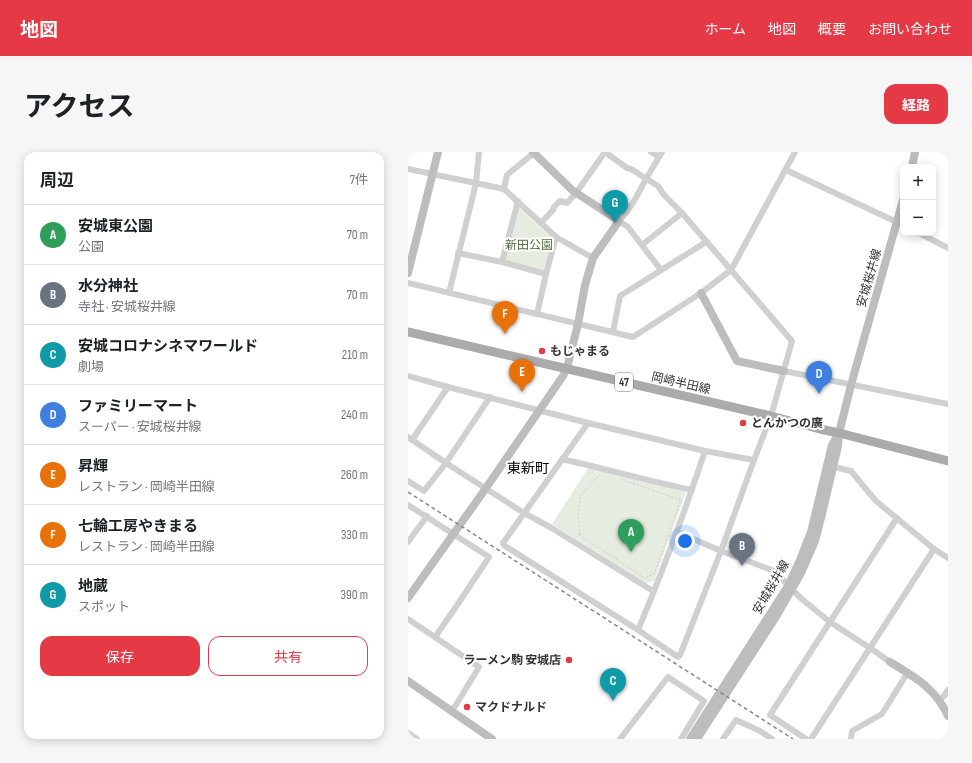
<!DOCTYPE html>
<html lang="ja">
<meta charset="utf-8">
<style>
body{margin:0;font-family:"Sofia Sans Condensed","Noto Sans JP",sans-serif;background:#f6f6f6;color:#202124}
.controls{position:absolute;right:12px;top:12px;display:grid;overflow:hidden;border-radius:8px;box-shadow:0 2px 10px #0003}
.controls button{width:36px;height:36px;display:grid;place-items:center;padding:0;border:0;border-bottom:1px solid #e0e0e0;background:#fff;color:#202124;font:20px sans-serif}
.you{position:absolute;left:277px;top:389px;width:14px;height:14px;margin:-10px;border:3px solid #fff;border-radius:50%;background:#1a73e8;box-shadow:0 0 0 6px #1a73e833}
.badge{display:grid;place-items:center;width:26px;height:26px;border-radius:50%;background:#e63946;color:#fff;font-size:13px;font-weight:700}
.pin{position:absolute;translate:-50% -33px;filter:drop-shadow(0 1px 2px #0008)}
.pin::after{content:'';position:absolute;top:21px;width:14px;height:12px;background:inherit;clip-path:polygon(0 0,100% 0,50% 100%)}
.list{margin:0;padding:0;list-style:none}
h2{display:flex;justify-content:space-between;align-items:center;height:52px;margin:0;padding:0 16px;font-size:17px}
h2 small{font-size:13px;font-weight:400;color:#757577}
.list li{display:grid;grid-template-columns:26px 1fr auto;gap:12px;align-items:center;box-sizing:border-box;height:60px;padding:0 16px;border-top:1px solid #e0e0e0}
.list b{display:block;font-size:15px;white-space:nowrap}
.list p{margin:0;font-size:13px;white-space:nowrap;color:#757577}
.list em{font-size:13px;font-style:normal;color:#757577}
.actions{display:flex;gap:8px;padding:12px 16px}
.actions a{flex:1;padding:9px 0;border:1px solid #e63946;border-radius:12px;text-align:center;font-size:14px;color:#e63946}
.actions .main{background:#e63946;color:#fff}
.map{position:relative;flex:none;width:540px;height:587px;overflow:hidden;border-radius:12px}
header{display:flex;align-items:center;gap:24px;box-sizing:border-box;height:56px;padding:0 20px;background:#e63946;color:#fff}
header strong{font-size:19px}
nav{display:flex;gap:22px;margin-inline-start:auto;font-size:14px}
.intro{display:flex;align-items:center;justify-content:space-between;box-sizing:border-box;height:96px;padding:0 24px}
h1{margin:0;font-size:28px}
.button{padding:10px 18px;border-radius:12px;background:#e63946;color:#fff;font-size:14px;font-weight:700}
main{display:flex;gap:24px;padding:0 24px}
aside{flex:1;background:#fff;border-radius:12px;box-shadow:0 2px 10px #0003}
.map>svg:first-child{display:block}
</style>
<header>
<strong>地図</strong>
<nav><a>ホーム</a><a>地図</a><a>概要</a><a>お問い合わせ</a></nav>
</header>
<div class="intro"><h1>アクセス</h1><a class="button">経路</a></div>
<main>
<aside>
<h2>周辺<small>7件</small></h2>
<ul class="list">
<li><span class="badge" style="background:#2e9e5b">A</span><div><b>安城東公園</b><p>公園</p></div><em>70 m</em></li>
<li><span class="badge" style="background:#6b7280">B</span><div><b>水分神社</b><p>寺社 · 安城桜井線</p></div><em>70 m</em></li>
<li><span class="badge" style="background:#0f9aa8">C</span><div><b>安城コロナシネマワールド</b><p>劇場</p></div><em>210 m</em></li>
<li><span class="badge" style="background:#3f7fe0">D</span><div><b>ファミリーマート</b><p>スーパー · 安城桜井線</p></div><em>240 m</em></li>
<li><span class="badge" style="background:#e8710a">E</span><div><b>昇輝</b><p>レストラン · 岡崎半田線</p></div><em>260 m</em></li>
<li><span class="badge" style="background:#e8710a">F</span><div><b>七輪工房やきまる</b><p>レストラン · 岡崎半田線</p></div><em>330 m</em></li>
<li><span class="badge" style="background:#0f9aa8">G</span><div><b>地蔵</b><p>スポット</p></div><em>390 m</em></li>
</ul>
<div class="actions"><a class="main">保存</a><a>共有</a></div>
</aside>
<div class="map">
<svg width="540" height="587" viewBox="0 0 540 587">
<rect width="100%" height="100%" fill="#fff"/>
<!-- green -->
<g fill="#e6ecdf">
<polygon points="109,54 144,86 136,118 95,109"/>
<polygon points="180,316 278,340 246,429 237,431 144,372"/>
</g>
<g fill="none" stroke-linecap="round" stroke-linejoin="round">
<!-- path -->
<g stroke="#cdcdcd" stroke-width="1" stroke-dasharray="2 2" stroke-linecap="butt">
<polyline points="171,383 237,426 246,422 273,348 212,327"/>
<polyline points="171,383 172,375 170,364 173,343 192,322"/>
</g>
<!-- street -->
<g stroke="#d0d0d0" stroke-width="6">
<path d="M197,0L219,16L223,17L250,34L256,43L274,61L384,189L363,264L346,308L313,399L272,503L270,505L230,478C255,419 277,359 297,299"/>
<polyline points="243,0 251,5"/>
<polyline points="0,17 96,37 148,85 185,106"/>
<polyline points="378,18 495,73"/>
<polyline points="96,37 99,23 127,0"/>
<polyline points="133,71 145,58 146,55 152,49 159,51 168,41 197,0"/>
<polyline points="511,81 540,96"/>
<polyline points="234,93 274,61"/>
<polyline points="50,101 94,110 138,122"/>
<polyline points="94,110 110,49"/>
<path d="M253,118L220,75L211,69C223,57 230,42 238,27C243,18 249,9 254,0"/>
<polyline points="0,131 225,185 293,141 323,118 387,0"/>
<polyline points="41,141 68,31 71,0"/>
<polyline points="129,162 138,122 148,85"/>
<polyline points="205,180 212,144 298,90"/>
<polyline points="376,219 540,252"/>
<polyline points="0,224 40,235 180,271 297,299 346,308"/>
<polyline points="180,271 95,391 97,394 230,478"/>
<polyline points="0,285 38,311 116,361 142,375 245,439"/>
<polyline points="4,288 40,235"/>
<path d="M154,307C198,317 241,329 284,338"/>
<polyline points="422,314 443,319 457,336 468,349 526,397 540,406"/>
<polyline points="0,329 16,339 38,311 82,245"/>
<polyline points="0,353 81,405 50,452 27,485"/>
<polyline points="269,380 313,399 369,420 380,434 395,448 422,470 462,496 482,510"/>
<polyline points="0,390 19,364"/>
<polyline points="0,467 71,515 48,553 43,559"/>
<polyline points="531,548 536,544 540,538"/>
<polyline points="0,581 9,587"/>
<polyline points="212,587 260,525 296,549 273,587"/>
<polyline points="315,587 328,568 352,579 364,587"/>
<polyline points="398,587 362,563 489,366"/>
<polyline points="403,587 526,397"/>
<polyline points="443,587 444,579 474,562 500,520"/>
</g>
<!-- secondary -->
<g stroke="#bdbdbd" stroke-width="8">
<polyline points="504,15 507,0"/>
<polyline points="0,121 30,0"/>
<polyline points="293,141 329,209 376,219"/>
<polyline points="0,446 78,336 155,224 160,212 170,172 177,133 185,106 211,69 164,38 125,0"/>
<path d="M482,510C507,525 528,537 540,564"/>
<polyline points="0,529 84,587"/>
<polyline points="282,587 380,434 392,408 403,380 424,293 430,283"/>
<polyline points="289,587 369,463 393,421 401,403 407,389 414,362 430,294 431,281 443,233 495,48"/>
</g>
<!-- primary -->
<polyline stroke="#ababab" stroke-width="9" points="0,180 363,264 412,277 431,281 540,309"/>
<!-- rail -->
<polyline stroke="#888" stroke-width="1.5" stroke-dasharray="4 3" stroke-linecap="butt" points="0,340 385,587"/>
</g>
<!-- markers -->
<g fill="#e63946" stroke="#fff" stroke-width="1.5">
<circle cx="134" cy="199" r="4"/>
<circle cx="335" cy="271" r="4"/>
<circle cx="161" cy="508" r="4"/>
<circle cx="59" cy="555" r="4"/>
</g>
<g text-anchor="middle" stroke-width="4" stroke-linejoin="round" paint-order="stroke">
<!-- shield labels -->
<rect fill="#fff" stroke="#707070" stroke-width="1" x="207" y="221" width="18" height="18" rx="3"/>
<g font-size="11" font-weight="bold" fill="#333">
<text x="216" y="234">47</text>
</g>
<!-- park labels -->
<g font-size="12" fill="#56703f" stroke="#fff">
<text x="121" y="97">新田公園</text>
</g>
<!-- street labels -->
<g font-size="12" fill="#333" stroke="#fff">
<text transform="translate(461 126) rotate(-74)" y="4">安城桜井線</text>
<text transform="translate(273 231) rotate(13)" y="4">岡崎半田線</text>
<text transform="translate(363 435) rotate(-60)" y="4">安城桜井線</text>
</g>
<!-- poi labels -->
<g font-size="12" font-weight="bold" fill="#333" stroke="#fff" text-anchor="start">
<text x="142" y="203">もじゃまる</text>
<text x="343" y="275">とんかつの廣</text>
<text x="153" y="512" text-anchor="end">ラーメン駒 安城店</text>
<text x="67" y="559">マクドナルド</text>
</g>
<!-- quarter labels -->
<g font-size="14" fill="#000" stroke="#fff">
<text x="120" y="321">東新町</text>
</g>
</g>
</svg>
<div class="controls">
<button>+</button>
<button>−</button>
</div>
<div class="you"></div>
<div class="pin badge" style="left:223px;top:400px;background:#2e9e5b">A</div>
<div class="pin badge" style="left:334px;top:414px;background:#6b7280">B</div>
<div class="pin badge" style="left:205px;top:549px;background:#0f9aa8">C</div>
<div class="pin badge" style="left:411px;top:242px;background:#3f7fe0">D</div>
<div class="pin badge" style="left:114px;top:240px;background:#e8710a">E</div>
<div class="pin badge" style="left:97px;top:182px;background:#e8710a">F</div>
<div class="pin badge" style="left:207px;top:71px;background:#0f9aa8">G</div>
</div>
</main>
